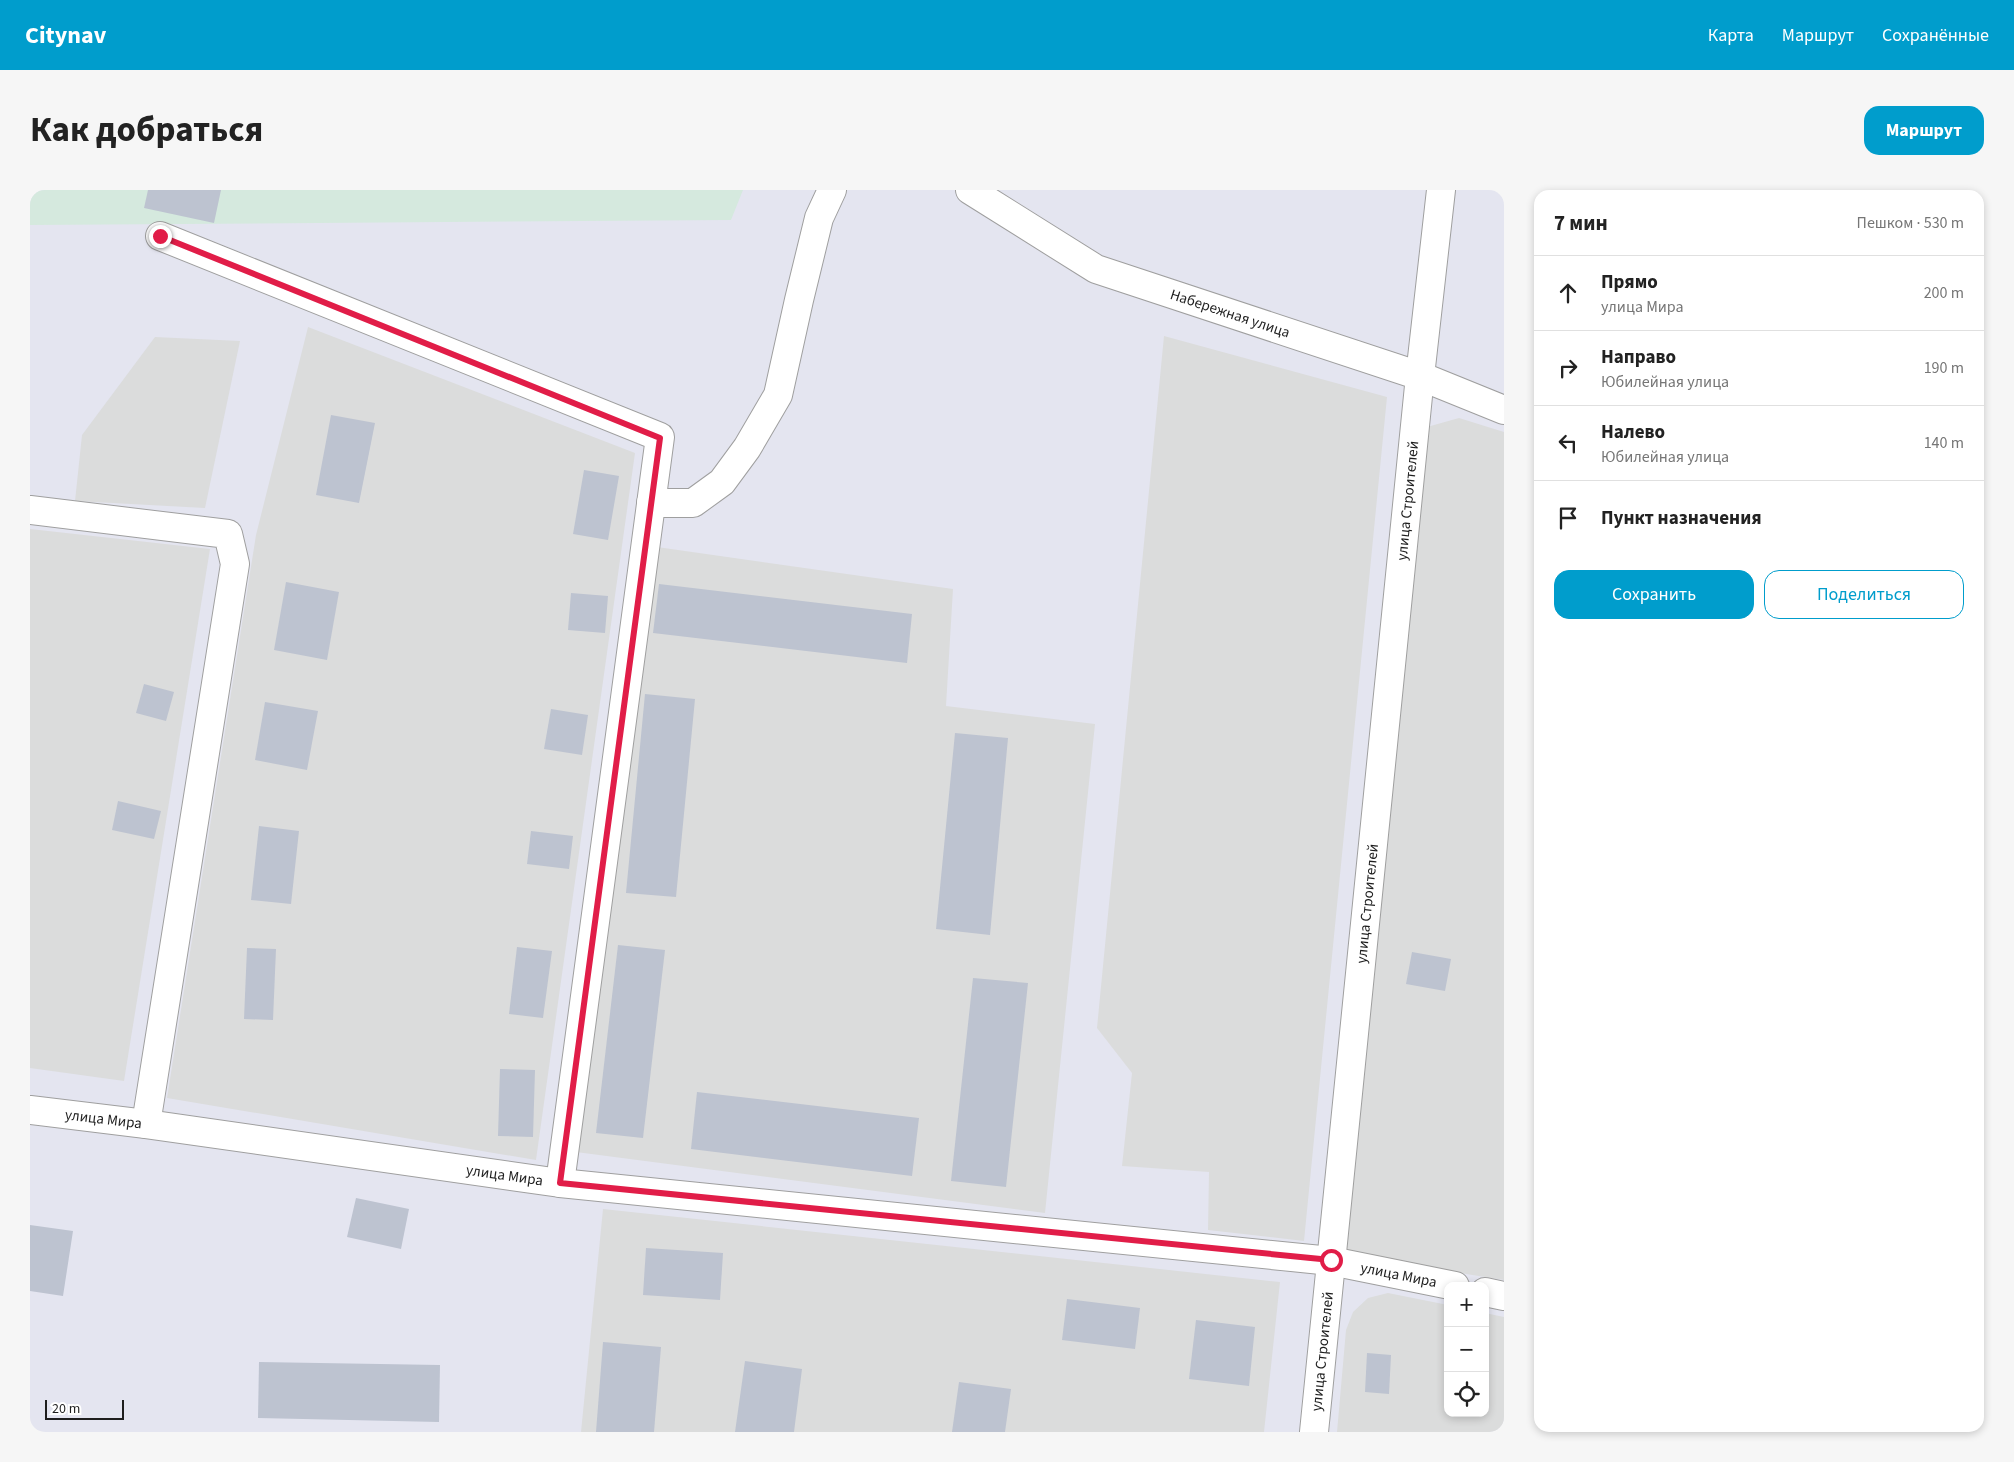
<!DOCTYPE html>
<html lang="ru">
<meta charset="utf-8">
<style>
body{margin:0;font-family:"Source Sans 3",sans-serif;background:#f6f6f6;color:#222}
.controls{position:absolute;right:15px;bottom:15px;display:grid;overflow:hidden;border-radius:10px;box-shadow:0 2px 8px #0003}
.controls button{width:45px;height:45px;display:grid;place-items:center;padding:0;border:0;border-bottom:1px solid #e0e0e0;background:#fff;color:#222;font:25px sans-serif}
.scale{position:absolute;left:15px;bottom:12px;width:79px;box-sizing:border-box;padding-left:5px;border:2px solid #1e1e1e;border-top:0;font-size:14px;line-height:18px;white-space:nowrap;color:#1e1e1e;-webkit-text-stroke:4px #fff;paint-order:stroke}
.stop{position:absolute;width:15px;height:15px;margin:-11px;border:4px solid #e11d48;border-radius:50%;background:#fff}
.stop.end{background:#e11d48;border-color:#fff;box-shadow:0 1px 5px #0008}
.list{margin:0;padding:0;list-style:none}
h2{display:flex;justify-content:space-between;align-items:center;height:65px;margin:0;padding:0 20px;font-size:21px}
h2 small{font-size:16px;font-weight:400;color:#767676}
.list li{display:grid;grid-template-columns:32px 1fr auto;gap:15px;align-items:center;box-sizing:border-box;height:75px;padding:0 20px;border-top:1px solid #e0e0e0}
.list b{display:block;font-size:19px;white-space:nowrap}
.list p{margin:0;font-size:16px;white-space:nowrap;color:#767676}
.list em{font-size:16px;font-style:normal;color:#767676}
.actions{display:flex;gap:10px;padding:15px 20px}
.actions a{flex:1;padding:11px 0;border:1px solid #009dcc;border-radius:15px;text-align:center;font-size:18px;color:#009dcc}
.actions .main{background:#009dcc;color:#fff}
.icon{flex:none;width:28px;height:28px;fill:none;stroke:currentColor;stroke-width:2;stroke-linecap:round;stroke-linejoin:round}
.map{position:relative;flex:none;width:1474px;height:1242px;overflow:hidden;border-radius:15px}
header{display:flex;align-items:center;gap:30px;box-sizing:border-box;height:70px;padding:0 25px;background:#009dcc;color:#fff}
header strong{font-size:24px}
nav{display:flex;gap:28px;margin-inline-start:auto;font-size:18px}
.intro{display:flex;align-items:center;justify-content:space-between;box-sizing:border-box;height:120px;padding:0 30px}
h1{margin:0;font-size:35px}
.button{padding:12px 22px;border-radius:15px;background:#009dcc;color:#fff;font-size:18px;font-weight:700}
main{display:flex;gap:30px;padding:0 30px}
aside{flex:1;background:#fff;border-radius:15px;box-shadow:0 2px 8px #0003}
.map>svg:first-child{display:block}
</style>
<header>
<strong>Citynav</strong>
<nav><a>Карта</a><a>Маршрут</a><a>Сохранённые</a></nav>
</header>
<div class="intro"><h1>Как добраться</h1><a class="button">Маршрут</a></div>
<main>
<div class="map">
<svg width="1474" height="1242" viewBox="0 0 1474 1242">
<rect width="100%" height="100%" fill="#e4e5f0"/>
<!-- residential -->
<g fill="#dbdcdc">
<polygon points="278,137 605,263 506,970 137,908 226,345"/>
<polygon points="1134,146 1357,207 1274,1051 1178,1040 1179,982 1092,976 1102,883 1067,838"/>
<polygon points="125,147 210,151 175,318 45,311 52,245"/>
<polygon points="1429,228 1474,242 1474,1090 1310,1064 1397,237"/>
<polygon points="0,339 180,359 94,891 0,878"/>
<polygon points="627,357 923,399 916,516 1065,534 1015,1023 546,962"/>
<polygon points="573,1019 1250,1092 1234,1242 551,1242"/>
<polygon points="1358,1103 1418,1115 1418,1223 1455,1223 1455,1123 1474,1127 1474,1242 1307,1242 1316,1140 1323,1122 1338,1108"/>
</g>
<!-- industrial -->
<polygon fill="#d5e9de" points="0,0 713,0 701,30 0,35"/>
<!-- building -->
<g fill="#bdc3d0">
<polygon points="118,0 191,0 184,33 114,18"/>
<polygon points="301,225 345,233 329,313 286,305"/>
<polygon points="554,280 589,286 578,350 543,344"/>
<polygon points="256,392 309,402 297,470 244,460"/>
<polygon points="629,394 882,424 877,473 623,443"/>
<polygon points="541,403 578,406 575,443 538,440"/>
<polygon points="114,494 144,502 136,531 106,523"/>
<polygon points="615,504 665,509 646,707 596,703"/>
<polygon points="235,512 288,521 277,580 225,570"/>
<polygon points="521,519 558,525 552,565 514,559"/>
<polygon points="925,543 978,548 960,745 906,739"/>
<polygon points="88,611 131,621 124,649 82,640"/>
<polygon points="229,636 269,641 261,714 221,710"/>
<polygon points="501,641 543,646 539,679 497,674"/>
<polygon points="588,755 635,760 613,948 566,943"/>
<polygon points="487,757 522,761 513,828 479,824"/>
<polygon points="217,758 246,759 243,830 214,829"/>
<polygon points="1382,762 1421,769 1415,801 1376,794"/>
<polygon points="943,788 998,793 976,997 921,991"/>
<polygon points="470,879 505,880 503,947 468,946"/>
<polygon points="667,902 889,928 882,986 661,959"/>
<polygon points="326,1008 379,1019 371,1059 317,1047"/>
<polygon points="0,1035 43,1041 33,1106 0,1101"/>
<polygon points="616,1058 693,1063 690,1110 613,1105"/>
<polygon points="1037,1109 1110,1118 1105,1159 1032,1150"/>
<polygon points="1166,1130 1225,1137 1219,1196 1159,1189"/>
<polygon points="573,1152 631,1157 624,1242 566,1242"/>
<polygon points="1337,1163 1361,1165 1359,1204 1335,1202"/>
<polygon points="715,1171 772,1179 764,1242 705,1242"/>
<polygon points="229,1172 410,1175 409,1232 228,1228"/>
<polygon points="929,1192 981,1199 975,1242 922,1242"/>
</g>
<g fill="none" stroke-linecap="round" stroke-linejoin="round">
<defs>
<g id="minor">
<path id="s1" d="M940,0L1066,79L1390,186L1474,220"/>
<polyline points="130,46 630,247 530,993"/>
<polyline points="621,313 663,313 692,292 717,258 748,205 769,110 789,28 802,0"/>
<polyline points="0,320 198,344 205,374 116,934"/>
<path id="s2" d="M0,920L116,934L530,993L1301,1071L1425,1096"/>
<polyline points="1455,1102 1474,1106"/>
<path id="s3" d="M1284,1242L1390,186L1411,0"/>
</g>
</defs>
<!-- minor casing -->
<use href="#minor" stroke="#9f9f9f" stroke-width="30"/>
<!-- minor -->
<use href="#minor" stroke="#fff" stroke-width="28"/>
</g>
<g fill="none" stroke-linecap="round" stroke-linejoin="round">
<!-- route -->
<polyline stroke="#e11d48" stroke-width="6" points="130,46 630,248 530,993 1301,1070"/>
</g>
<g text-anchor="middle" stroke-width="4.5" stroke-linejoin="round" paint-order="stroke">
<!-- street labels -->
<g font-size="15" fill="#1e1e1e" stroke="#fff">
<text dy="5" stroke="none"><textPath href="#s1" startOffset="290">Набережная улица</textPath></text>
<text dy="5" stroke="none"><textPath href="#s3" startOffset="936">улица Строителей</textPath></text>
<text dy="5" stroke="none"><textPath href="#s3" startOffset="531">улица Строителей</textPath></text>
<text dy="5" stroke="none"><textPath href="#s2" startOffset="74">улица Мира</textPath></text>
<text dy="5" stroke="none"><textPath href="#s2" startOffset="479">улица Мира</textPath></text>
<text dy="5" stroke="none"><textPath href="#s2" startOffset="1379">улица Мира</textPath></text>
<text dy="5" stroke="none"><textPath href="#s3" startOffset="81">улица Строителей</textPath></text>
</g>
</g>
</svg>
<div class="controls">
<button>+</button>
<button>−</button>
<button><svg class="icon" aria-label="locate" viewBox="0 0 24 24"><circle cx="12" cy="12" r="6"/><path d="M12 2v4M12 18v4M2 12h4M18 12h4"/></svg></button>
</div>
<div class="scale">20 m</div>
<div class="stop" style="left:1301px;top:1070px"></div>
<div class="stop end" style="left:130px;top:46px"></div>
</div>
<aside>
<h2>7 мин<small>Пешком · 530 m</small></h2>
<ul class="list">
<li><svg class="icon" aria-label="ahead" viewBox="0 0 24 24"><path d="M12 20V5M6 11l6-6 6 6"/></svg><div><b>Прямо</b><p>улица Мира</p></div><em>200 m</em></li>
<li><svg class="icon" aria-label="right" viewBox="0 0 24 24"><path d="M7 20v-9h11M14 6l5 5-5 5"/></svg><div><b>Направо</b><p>Юбилейная улица</p></div><em>190 m</em></li>
<li><svg class="icon" aria-label="left" viewBox="0 0 24 24"><path d="M17 20v-9H6M10 6l-5 5 5 5"/></svg><div><b>Налево</b><p>Юбилейная улица</p></div><em>140 m</em></li>
<li><svg class="icon" aria-label="arrive" viewBox="0 0 24 24"><path d="M6 21V4h12l-3 4 3 4H6"/></svg><div><b>Пункт назначения</b></div></li>
</ul>
<div class="actions"><a class="main">Сохранить</a><a>Поделиться</a></div>
</aside>
</main>
